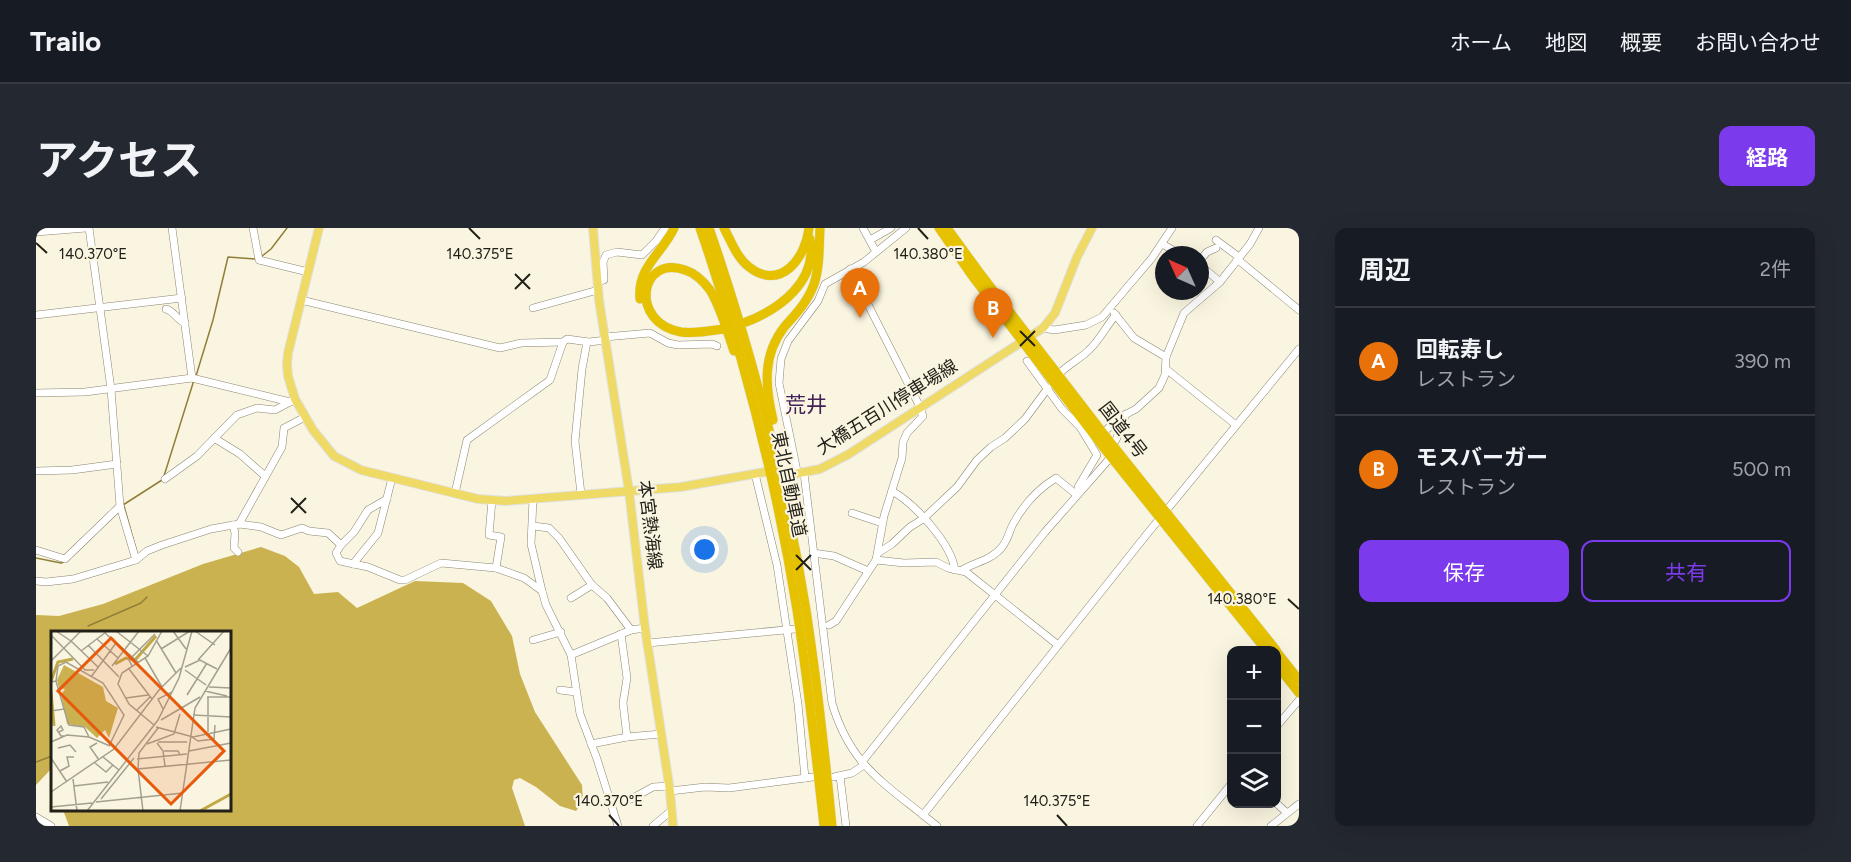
<!DOCTYPE html>
<html lang="ja">
<meta charset="utf-8">
<style>
body{margin:0;font-family:Figtree,"Noto Sans JP",sans-serif;background:#242831;color:#f1f3f6}
.controls{position:absolute;right:18px;bottom:18px;display:grid;overflow:hidden;border-radius:12px;box-shadow:0 6px 24px #0002}
.controls button{width:54px;height:54px;display:grid;place-items:center;padding:0;border:0;border-bottom:2px solid #363941;background:#171b24;color:#f1f3f6;font:30px sans-serif}
.compass{position:absolute;left:1119px;top:18px;width:54px;height:54px;border-radius:50%;background:#171b24;box-shadow:0 6px 24px #0002;rotate:315deg}
.you{position:absolute;left:669px;top:322px;width:21px;height:21px;margin:-15px;border:4px solid #fff;border-radius:50%;background:#1a73e8;box-shadow:0 0 0 9px #1a73e833}
.badge{display:grid;place-items:center;width:39px;height:39px;border-radius:50%;background:#7c3aed;color:#fff;font-size:20px;font-weight:700}
.pin{position:absolute;translate:-50% -50px;filter:drop-shadow(0 2px 3px #0008)}
.pin::after{content:'';position:absolute;top:32px;width:21px;height:18px;background:inherit;clip-path:polygon(0 0,100% 0,50% 100%)}
.list{margin:0;padding:0;list-style:none}
h2{display:flex;justify-content:space-between;align-items:center;height:78px;margin:0;padding:0 24px;font-size:26px}
h2 small{font-size:20px;font-weight:400;color:#9ea1a6}
.list li{display:grid;grid-template-columns:39px 1fr auto;gap:18px;align-items:center;box-sizing:border-box;height:108px;padding:0 24px;border-top:2px solid #363941}
.list b{display:block;font-size:22px;white-space:nowrap}
.list p{margin:0;font-size:20px;white-space:nowrap;color:#9ea1a6}
.list em{font-size:20px;font-style:normal;color:#9ea1a6}
.actions{display:flex;gap:12px;padding:18px 24px}
.actions a{flex:1;padding:14px 0;border:2px solid #7c3aed;border-radius:12px;text-align:center;font-size:21px;color:#7c3aed}
.actions .main{background:#7c3aed;color:#fff}
.icon{flex:none;width:33px;height:33px;fill:none;stroke:currentColor;stroke-width:2;stroke-linecap:round;stroke-linejoin:round}
.map{position:relative;flex:none;width:1263px;height:598px;overflow:hidden;border-radius:12px}
header{display:flex;align-items:center;gap:36px;box-sizing:border-box;height:84px;padding:0 30px;background:#171b24;border-bottom:2px solid #363941}
header strong{font-size:28px}
nav{display:flex;gap:33px;margin-inline-start:auto;font-size:21px}
.intro{display:flex;align-items:center;justify-content:space-between;box-sizing:border-box;height:144px;padding:0 36px}
h1{margin:0;font-size:42px}
.button{padding:15px 27px;border-radius:12px;background:#7c3aed;color:#fff;font-size:21px;font-weight:700}
main{display:flex;gap:36px;padding:0 36px}
aside{flex:1;background:#171b24;border-radius:12px;box-shadow:0 6px 24px #0002}
.map>svg:first-child{display:block}
</style>
<header>
<strong>Trailo</strong>
<nav><a>ホーム</a><a>地図</a><a>概要</a><a>お問い合わせ</a></nav>
</header>
<div class="intro"><h1>アクセス</h1><a class="button">経路</a></div>
<main>
<div class="map">
<svg width="1263" height="598" viewBox="0 0 1263 598">
<rect width="100%" height="100%" fill="#faf5e0"/>
<!-- forest -->
<polygon fill="#cbb250" points="225,319 249,328 263,339 278,366 302,364 321,380 379,353 427,355 455,373 476,408 484,446 499,484 546,557 547,574 540,583 524,578 500,559 484,550 478,552 476,560 489,598 33,598 27,582 194,582 194,404 16,404 16,540 0,557 0,387 23,388 67,376 167,336"/>
<g fill="none" stroke-linecap="round" stroke-linejoin="round">
<!-- stream -->
<g stroke="#917f38" stroke-width="1.5">
<polyline points="226,28 235,21 251,0"/>
<polyline points="160,148 177,92 192,29 219,31"/>
<polyline points="128,248 158,152"/>
<polyline points="87,277 126,252"/>
<polyline points="88,278 101,325"/>
<polyline points="0,330 25,335 28,334"/>
<polyline points="52,398 105,375 111,369"/>
<polyline points="0,534 16,528"/>
</g>
<defs>
<g id="minor">
<polyline points="53,0 75,161 84,278 100,332"/>
<polyline points="136,0 156,150"/>
<polyline points="217,0 223,32 272,44"/>
<polyline points="827,0 840,24"/>
<polyline points="0,4 50,0"/>
<polyline points="834,12 855,0"/>
<polyline points="1180,12 1203,29"/>
<polyline points="1126,16 1146,27"/>
<polyline points="1201,31 1263,82"/>
<polyline points="1164,32 1171,24 1180,20"/>
<polyline points="1164,37 1184,54"/>
<polyline points="561,54 568,52 567,34 570,27 581,24 606,27 620,13 629,0"/>
<polyline points="265,72 464,120 485,115 527,114 531,111 553,114 570,112"/>
<polyline points="497,80 562,62"/>
<path d="M130,81C138,83 141,92 149,95"/>
<polyline points="1078,85 1098,110 1130,129"/>
<polyline points="0,87 146,70"/>
<polyline points="1007,100 1018,102 1050,97 1066,89 1116,30 1136,0"/>
<polyline points="569,109 614,105 632,115 642,117 676,116 681,118"/>
<polyline points="991,133 1026,181 1044,199 1061,227 1042,259 1043,264"/>
<polyline points="1130,141 1200,197"/>
<path d="M1022,147C1032,136 1043,132 1053,122C1064,112 1070,98 1080,87"/>
<polyline points="0,165 49,164 156,150 254,174 259,171"/>
<polyline points="1067,205 1083,190 1100,181 1123,160 1129,147 1130,129 1148,85 1184,54 1214,16 1223,0"/>
<polyline points="178,210 204,226 229,248"/>
<polyline points="1080,212 1090,186"/>
<polyline points="0,243 36,242 81,236"/>
<polyline points="761,243 743,155 745,131 752,113 782,73 789,56 828,34 870,0"/>
<path d="M768,245L796,475C813,533 842,551 887,587"/>
<polyline points="720,250 741,337 762,476 769,550"/>
<polyline points="129,251 161,228 201,187 221,180 239,182 254,174"/>
<path d="M856,263C879,276 915,315 919,342"/>
<polyline points="419,265 431,212 514,152 527,114"/>
<polyline points="545,266 539,213 546,141 551,114"/>
<polyline points="497,271 495,316 506,363"/>
<polyline points="456,272 453,307 465,309 460,340"/>
<polyline points="816,285 846,295"/>
<polyline points="203,296 246,219 248,200 269,189"/>
<polyline points="197,297 199,305 198,320 202,324"/>
<polyline points="497,298 513,300 523,310 556,357 571,370 595,402"/>
<polyline points="305,317 318,304 332,282 351,271"/>
<polyline points="0,322 29,331 84,278"/>
<polyline points="777,325 798,328 832,343"/>
<polyline points="842,325 856,316 874,299 887,291 921,259 941,232 955,219 969,210 989,191 1012,160"/>
<polyline points="840,332 868,335 900,334 912,340 930,344 1022,417"/>
<polyline points="317,336 342,305 356,250"/>
<path d="M926,342C939,334 956,332 966,319C971,313 973,305 976,298C987,277 1000,262 1020,250L1041,267"/>
<polyline points="0,353 10,354 37,351 100,332 111,323 126,317 175,301 203,296 225,299 245,307 266,300 273,303 292,305 305,317 300,325 304,333 332,339 364,352 369,352 405,335 460,340 488,350 506,363 510,377 535,427 544,486 561,531 582,598"/>
<polyline points="535,370 556,357"/>
<polyline points="793,397 800,393 840,332 848,288 866,230 867,214 871,205 887,188 884,179 814,41"/>
<polyline points="585,406 591,450 587,475 591,509"/>
<polyline points="497,412 525,404"/>
<polyline points="612,415 759,401"/>
<polyline points="535,427 595,402 609,400"/>
<polyline points="524,462 540,464"/>
<polyline points="1240,499 1263,472"/>
<polyline points="555,516 591,509 625,506"/>
<polyline points="826,534 1009,304 1075,229"/>
<polyline points="804,548 810,598"/>
<polyline points="798,549 816,545 828,537"/>
<polyline points="634,563 669,559 693,560 777,549"/>
<polyline points="595,571 617,559 633,558"/>
<polyline points="1240,575 1250,584"/>
<polyline points="0,589 15,598"/>
<polyline points="617,598 636,582"/>
<polyline points="901,598 887,587 1111,306 1263,121"/>
<polyline points="1161,598 1196,555"/>
<polyline points="1235,598 1263,576"/>
</g>
<g id="major">
<polyline points="283,0 252,125 251,137 252,148 259,171 277,202 298,228 325,242 442,271 470,273 645,259 729,244"/>
<polyline points="557,0 563,72 593,263 609,400 634,563 637,598"/>
<polyline points="753,247 784,241 813,226 1007,100 1019,85 1041,29 1056,0"/>
</g>
<g id="highway">
<path d="M664,0C707,125 740,252 761,382C772,454 780,526 788,598"/>
<path d="M673,0C716,124 749,252 770,382C781,454 789,526 796,598"/>
<path d="M688,0C695,13 701,30 713,39C745,64 770,29 773,0"/>
<polyline points="903,0 937,49 1075,229 1230,422"/>
<polyline points="911,0 943,44 1067,205 1240,422"/>
<path d="M604,71C601,39 626,26 638,0"/>
<path d="M710,94C744,81 782,53 774,11"/>
<path d="M687,101C673,103 659,106 645,104C593,95 603,26 649,42C659,45 668,54 674,62C685,80 691,103 698,123"/>
<path d="M737,192C729,158 726,127 749,98C761,85 772,73 778,56C784,39 783,18 784,0"/>
<polyline points="1240,423 1263,452"/>
<polyline points="1240,436 1263,465"/>
</g>
</defs>
<!-- minor casing -->
<use href="#minor" stroke="#8a8572" stroke-width="8"/>
<!-- major casing -->
<use href="#major" stroke="#e0e0df" stroke-width="10"/>
<!-- highway casing -->
<use href="#highway" stroke="#e0e0df" stroke-width="10"/>
<!-- minor -->
<use href="#minor" stroke="#fff" stroke-width="7"/>
<!-- major -->
<use href="#major" stroke="#efda66" stroke-width="8"/>
<!-- highway -->
<use href="#highway" stroke="#e5c100" stroke-width="9"/>
</g>
<!-- ticks -->
<path fill="none" stroke="#222019" stroke-width="2" d="M433,0L444,11M882,0L892,11M0,15L11,25M479,46L494,61M479,61L494,46M984,103L999,118M984,118L999,103M255,270L270,285M255,285L270,270M760,327L775,342M760,342L775,327M1252,371L1263,381M573,587L583,598M1021,587L1031,598"/>
<g text-anchor="middle" stroke-width="4.5" stroke-linejoin="round" paint-order="stroke">
<!-- street labels -->
<g font-size="18" fill="#222019" stroke="#faf5e0">
<text transform="translate(851 179) rotate(-32)" y="6">大橋五百川停車場線</text>
<text transform="translate(1087 202) rotate(52)" y="6">国道4号</text>
<text transform="translate(753 256) rotate(78)" y="6">東北自動車道</text>
<text transform="translate(614 297) rotate(83)" y="6">本宮熱海線</text>
</g>
<!-- quarter labels -->
<g font-size="21" fill="#412057" stroke="#faf5e0">
<text x="770" y="184">荒井</text>
</g>
</g>
<!-- overview -->
<g transform="translate(15 403)">
<rect width="180" height="180" fill="#faf5e0"/>
<path d="M13,34L52,56L55,70L67,77L58,107L54,99L46,107L34,96L16,93L10,64L14,58L8,57L6,49Z" fill="#cbb250"/>
<path fill="none" stroke="#c0a845" stroke-width="3" d="M64,33L75,27L84,29L105,5M0,50L7,31L22,28M0,61L3,95M149,180L180,163"/>
<path fill="none" stroke="#a4a090" stroke-width="1.5" d="M5,0L20,10M65,0L97,25M122,0L135,18M144,0L164,14M54,2L87,31M0,4L34,39H43M46,8L67,27M105,9L125,42M20,10L47,36M37,14L68,46M110,18L139,0M30,20L55,1M94,27L111,56M147,29L173,0M0,30L30,0M61,35L88,0M81,35L78,29L104,3M134,36L149,29L166,38M78,38L101,68M134,39L155,54M40,46L65,12M5,50L13,78M0,51L5,50L7,35L15,31L52,52L73,84L58,115M158,56L180,57M154,60L176,65M136,64L156,32M156,66H180M75,67L97,64M112,78L107,68L121,61M86,79L99,66M0,80L13,78L18,94L33,96L38,106M142,84L180,86M110,89L149,66M103,94L78,73L67,53L71,42L97,25L111,0M105,96L142,106L180,98M8,101L12,99L10,95L6,99L10,105H13M157,101V66M141,106L147,110L163,108L164,94M0,111L16,104L38,106L59,115M107,111H136M46,112L39,116L48,129M106,112L112,120L114,135M96,113L123,103L129,83M7,117L19,114L25,121M113,120H127L129,124M138,120L180,112M52,126L68,139M0,127L16,151M86,128L136,123M44,132L55,141L62,134M87,138L88,122L107,97M9,140L18,135L16,126H23M22,148L26,180M23,155L57,151M0,161L63,118L108,59L130,37M50,168L83,127M45,171L132,162M0,176L41,172M36,180L107,89L128,47L141,0M92,180L87,138L180,129M129,180L144,77L180,17"/>
<path fill="#e8590c" fill-opacity="0.15" stroke="#e8590c" stroke-width="3" d="M60,7L173,120L120,173L7,60Z"/>
<rect width="180" height="180" fill="none" stroke="#222019" stroke-width="3"/>
</g>
<g font-size="15" text-anchor="middle" fill="#222019" stroke="#faf5e0" stroke-width="4.5" stroke-linejoin="round" paint-order="stroke">
<text x="57" y="31">140.370°E</text>
<text x="892" y="31">140.380°E</text>
<text x="444" y="31">140.375°E</text>
<text x="1206" y="376">140.380°E</text>
<text x="573" y="578">140.370°E</text>
<text x="1021" y="578">140.375°E</text>
</g>
</svg>
<div class="controls">
<button>+</button>
<button>−</button>
<button><svg class="icon" aria-label="layers" viewBox="0 0 24 24"><path d="M12 4l9 5-9 5-9-5zM3 14l9 5 9-5"/></svg></button>
</div>
<svg class="compass" viewBox="-18 -18 36 36"><path d="M0-13l5 13h-10z" fill="#e53935"/><path d="M0 13l5-13h-10z" fill="#9ea1a6"/></svg>
<div class="you"></div>
<div class="pin badge" style="left:824px;top:90px;background:#e8710a">A</div>
<div class="pin badge" style="left:957px;top:110px;background:#e8710a">B</div>
</div>
<aside>
<h2>周辺<small>2件</small></h2>
<ul class="list">
<li><span class="badge" style="background:#e8710a">A</span><div><b>回転寿し</b><p>レストラン</p></div><em>390 m</em></li>
<li><span class="badge" style="background:#e8710a">B</span><div><b>モスバーガー</b><p>レストラン</p></div><em>500 m</em></li>
</ul>
<div class="actions"><a class="main">保存</a><a>共有</a></div>
</aside>
</main>
